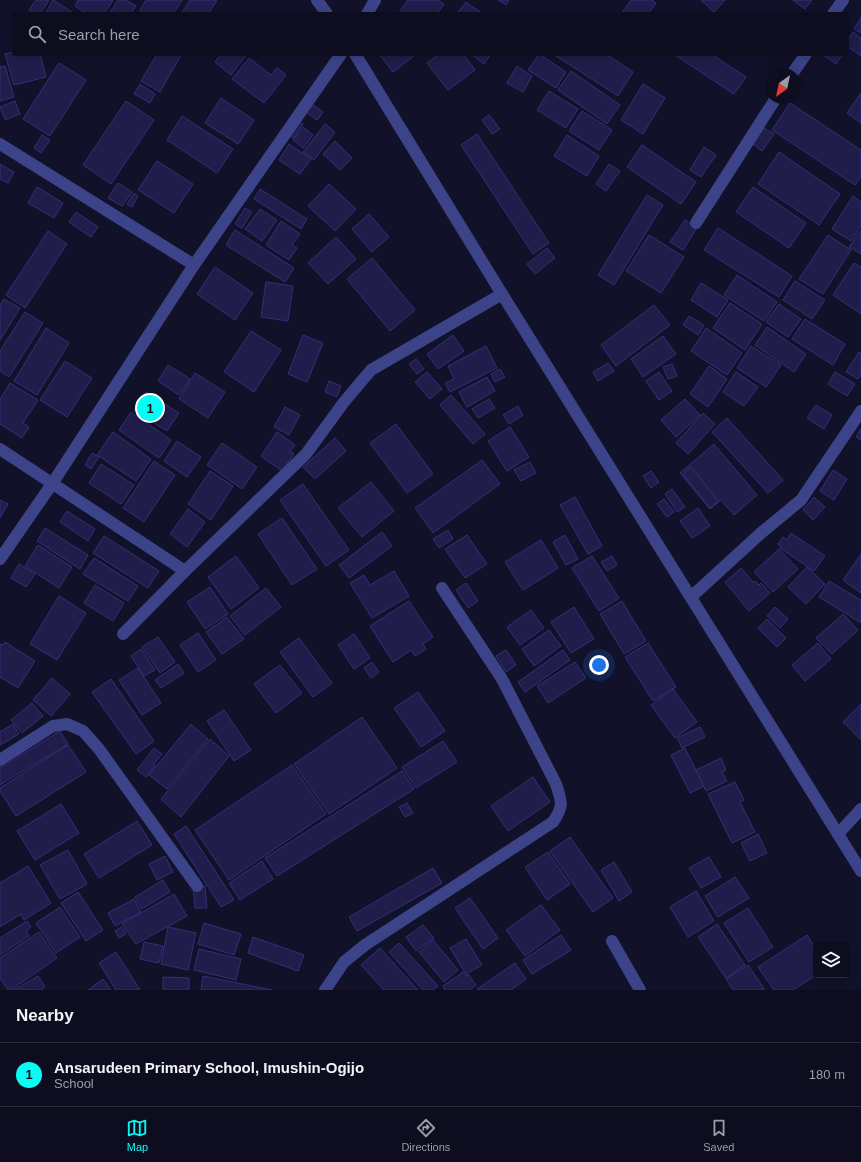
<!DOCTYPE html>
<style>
body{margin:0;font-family:Helvetica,sans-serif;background:#171629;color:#f1f3f6}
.controls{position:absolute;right:12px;bottom:12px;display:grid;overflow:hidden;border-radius:4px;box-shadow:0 2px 10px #0003}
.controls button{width:36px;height:36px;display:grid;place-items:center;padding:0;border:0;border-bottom:1px solid #2e2d3e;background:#0e0d20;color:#f1f3f6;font:20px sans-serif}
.compass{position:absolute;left:765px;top:68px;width:36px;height:36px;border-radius:50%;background:#0e0d20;box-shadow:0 2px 10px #0003;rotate:213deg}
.you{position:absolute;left:599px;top:665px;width:14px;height:14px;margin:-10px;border:3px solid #fff;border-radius:50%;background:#1a73e8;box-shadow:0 0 0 6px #1a73e833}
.badge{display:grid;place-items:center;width:26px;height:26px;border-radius:50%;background:#08fcf6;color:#111;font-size:13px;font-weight:700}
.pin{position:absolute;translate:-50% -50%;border:2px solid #fff;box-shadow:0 1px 4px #0006}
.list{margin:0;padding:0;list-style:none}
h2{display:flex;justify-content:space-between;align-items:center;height:52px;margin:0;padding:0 16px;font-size:17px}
h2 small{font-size:13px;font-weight:400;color:#9b9ca5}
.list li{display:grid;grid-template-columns:26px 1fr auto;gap:12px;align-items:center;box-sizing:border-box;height:64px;padding:0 16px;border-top:1px solid #2e2d3e}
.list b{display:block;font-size:15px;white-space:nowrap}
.list p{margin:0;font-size:13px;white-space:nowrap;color:#9b9ca5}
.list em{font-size:13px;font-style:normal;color:#9b9ca5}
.icon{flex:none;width:22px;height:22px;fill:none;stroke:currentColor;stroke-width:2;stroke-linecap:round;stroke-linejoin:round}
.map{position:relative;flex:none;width:861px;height:990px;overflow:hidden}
.search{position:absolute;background:#0e0d20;box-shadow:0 2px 10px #0003;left:12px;right:12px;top:12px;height:44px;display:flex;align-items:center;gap:10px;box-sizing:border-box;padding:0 14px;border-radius:4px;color:#9b9ca5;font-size:15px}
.sheet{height:116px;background:#0e0d20}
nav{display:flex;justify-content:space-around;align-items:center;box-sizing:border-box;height:56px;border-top:1px solid #2e2d3e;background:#0e0d20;font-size:11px;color:#9b9ca5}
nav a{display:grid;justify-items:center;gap:2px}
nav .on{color:#08fcf6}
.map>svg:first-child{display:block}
</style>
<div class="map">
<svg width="861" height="990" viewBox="0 0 861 990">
<rect width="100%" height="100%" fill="#12112a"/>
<!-- building -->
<g fill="#201d4b" stroke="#342f76">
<polygon points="36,0 49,0 40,14 35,14 29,10"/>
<polygon points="53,0 75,14 45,14"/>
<polygon points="78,0 113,0 104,14 87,14 75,6"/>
<polygon points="118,0 126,0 136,6 131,14 109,14"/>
<polygon points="146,0 182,0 173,14 141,14 139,12"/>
<polygon points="190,0 217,0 208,14 181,14"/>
<polygon points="408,0 438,0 444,4 437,14 398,14"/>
<polygon points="498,0 509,0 506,5"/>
<polygon points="631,0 652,0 656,3 648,14 621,14"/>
<polygon points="701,0 725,0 714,12"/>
<polygon points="793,0 812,0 805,9"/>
<polygon points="466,2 483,14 457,14"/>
<polygon points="861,17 861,33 854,29"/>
<polygon points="853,32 861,38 861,56 847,46 847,41"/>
<polygon points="14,52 14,54 40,54 46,77 14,85 5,54"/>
<polygon points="157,54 179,54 181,55 160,92 141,81"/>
<polygon points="221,54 247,54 231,75 215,62"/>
<polygon points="379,54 412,54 414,56 393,72"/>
<polygon points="439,54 463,54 475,70 448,90 427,63"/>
<polygon points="471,54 491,54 484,64"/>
<polygon points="539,54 566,72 556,88 528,70"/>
<polygon points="553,54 606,54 633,72 618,96"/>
<polygon points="676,54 711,54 746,77 734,94 675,55"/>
<polygon points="822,54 843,54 836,64"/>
<polygon points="249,58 271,75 277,68 286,75 264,103 232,79"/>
<polygon points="59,63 86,80 50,136 23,119"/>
<polygon points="5,66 14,97 0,101 0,67"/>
<polygon points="517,66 532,76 523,92 507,83"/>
<polygon points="571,71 620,105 607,124 558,90"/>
<polygon points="140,84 155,94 150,103 134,94"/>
<polygon points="643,84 665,98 643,134 621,120"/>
<polygon points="549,91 578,109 566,128 537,110"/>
<polygon points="861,93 861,123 847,113"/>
<polygon points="221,98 254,120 238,144 205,123"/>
<polygon points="15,101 20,114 5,120 0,107"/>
<polygon points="126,101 154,120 111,184 83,165"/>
<polygon points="790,103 861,150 861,177 855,185 772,130"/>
<polygon points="312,104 323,112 317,120 306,112"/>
<polygon points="582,111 612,130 599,150 569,131"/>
<polygon points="489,115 500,129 492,134 482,120"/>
<polygon points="182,116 233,149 217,173 167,140"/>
<polygon points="295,119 303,124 293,138 286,133"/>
<polygon points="325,124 335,132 314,160 303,152"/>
<polygon points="303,127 313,135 303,148 293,140"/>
<polygon points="764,128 774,134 762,151 753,144"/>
<polygon points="477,134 549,243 533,254 461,145"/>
<polygon points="42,135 50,140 41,153 34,148"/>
<polygon points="567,135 599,156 587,176 554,156"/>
<polygon points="335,141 352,158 340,170 323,154"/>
<polygon points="289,144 311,159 300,174 279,160"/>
<polygon points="642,145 696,182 681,204 627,167"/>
<polygon points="704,147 716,155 701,177 690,170"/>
<polygon points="779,152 840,194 819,225 758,184"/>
<polygon points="157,161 193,184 174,213 138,190"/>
<polygon points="0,164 14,172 8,183 0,179"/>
<polygon points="609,164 620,171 606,191 596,184"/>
<polygon points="118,183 132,192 122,206 108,198"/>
<polygon points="329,184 356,209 335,231 308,206"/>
<polygon points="37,187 63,203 54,218 28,203"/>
<polygon points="753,187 806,223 789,248 736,212"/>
<polygon points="260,189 307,219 301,229 254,199"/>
<polygon points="134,193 138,196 132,207 127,204"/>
<polygon points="647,195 663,205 614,285 598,275"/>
<polygon points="853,196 861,202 861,226 851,241 832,229"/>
<polygon points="245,208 252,212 242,228 235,224"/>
<polygon points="260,209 277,220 262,241 245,229"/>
<polygon points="76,212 98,227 91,237 69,222"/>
<polygon points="369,214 389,237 372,252 352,229"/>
<polygon points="685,220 697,228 683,250 670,242"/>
<polygon points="281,221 300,234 292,245 297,248 289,260 266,245"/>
<polygon points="718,228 792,276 779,297 704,250"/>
<polygon points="235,230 294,268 285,282 226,245"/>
<polygon points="861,230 861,254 849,247"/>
<polygon points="48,231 67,244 25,308 6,295"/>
<polygon points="649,235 684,257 661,293 626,271"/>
<polygon points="828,235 851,250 823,294 799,279"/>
<polygon points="336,237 356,259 328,284 308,263"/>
<polygon points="547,248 555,258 535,274 527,264"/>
<polygon points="372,258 415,310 390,331 347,279"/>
<polygon points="854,263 861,267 861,314 833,295"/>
<polygon points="215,267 253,293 235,320 197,294"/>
<polygon points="737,275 777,302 764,321 724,295"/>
<polygon points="795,281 825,300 812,319 783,300"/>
<polygon points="266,282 293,286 288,321 261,317"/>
<polygon points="701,283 728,300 717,317 691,300"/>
<polygon points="4,299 20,308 0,340 0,305"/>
<polygon points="730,303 762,324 745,350 713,328"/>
<polygon points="779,304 801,319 788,337 766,322"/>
<polygon points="654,305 670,325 616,366 601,345"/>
<polygon points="25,312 43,323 9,377 0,371 0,351"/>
<polygon points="689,316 704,325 698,335 683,325"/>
<polygon points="805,319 845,344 833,365 792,339"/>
<polygon points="767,327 806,354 794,372 755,345"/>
<polygon points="46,328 69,343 37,395 14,381"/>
<polygon points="706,328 742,353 727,375 691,351"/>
<polygon points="251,331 281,350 254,392 224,372"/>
<polygon points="303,335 323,343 307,382 288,374"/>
<polygon points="453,335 464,351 438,369 427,354"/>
<polygon points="663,336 676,354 643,377 631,359"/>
<polygon points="486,346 497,368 450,392 445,383 454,379 448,366"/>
<polygon points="751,346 781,365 766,387 737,368"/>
<polygon points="859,352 861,353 861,375 858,379 846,372"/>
<polygon points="416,359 424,369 417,374 409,364"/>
<polygon points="65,361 92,378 67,417 40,400"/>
<polygon points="608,363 614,371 598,381 593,372"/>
<polygon points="672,364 677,376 668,379 663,367"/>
<polygon points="168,365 190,379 179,395 158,381"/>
<polygon points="709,366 727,379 708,407 690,394"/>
<polygon points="500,369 505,377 495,382 491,374"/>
<polygon points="427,372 442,389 430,399 415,382"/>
<polygon points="659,372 672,391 659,400 646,381"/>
<polygon points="736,372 758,387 744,406 723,392"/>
<polygon points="835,372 855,384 847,396 828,384"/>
<polygon points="195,373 225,392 208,418 179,399"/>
<polygon points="487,377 495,391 467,407 459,392"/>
<polygon points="329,381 341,386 337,397 325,392"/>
<polygon points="10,383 38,400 23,423 29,427 22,438 0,424 0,399"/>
<polygon points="146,392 179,413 167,431 134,410"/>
<polygon points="451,395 485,434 473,444 440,405"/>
<polygon points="489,399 495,408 478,418 472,409"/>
<polygon points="685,399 700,415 676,437 661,420"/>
<polygon points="816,405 832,415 824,429 807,418"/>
<polygon points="518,406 523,415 509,424 503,415"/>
<polygon points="285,407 300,415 289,435 274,427"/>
<polygon points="131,412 171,440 159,458 119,430"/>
<polygon points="703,413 715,424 688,454 676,443"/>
<polygon points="727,418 783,480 768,493 712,432"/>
<polygon points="396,424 433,474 407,493 370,443"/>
<polygon points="510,427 529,457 507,471 488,441"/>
<polygon points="861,429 861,440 856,437"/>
<polygon points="113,432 151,459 136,481 97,455"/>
<polygon points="277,432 295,445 290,451 294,454 282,471 261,456"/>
<polygon points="335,438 346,451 315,479 303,467"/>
<polygon points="177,441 201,457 187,477 164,461"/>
<polygon points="222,443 257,467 242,489 207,465"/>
<polygon points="714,444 757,495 734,515 721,500 710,509 680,473"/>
<polygon points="92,453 99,457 91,469 85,465"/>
<polygon points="482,460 500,484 433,533 415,508"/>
<polygon points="154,461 175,475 144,522 123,508"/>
<polygon points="530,462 536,473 521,481 514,470"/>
<polygon points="101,464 134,485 121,504 89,483"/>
<polygon points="691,467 718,501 710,508 683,474"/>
<polygon points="833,470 847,479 834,500 820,491"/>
<polygon points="210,471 233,486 211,520 188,504"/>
<polygon points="651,471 659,482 651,488 643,476"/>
<polygon points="371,482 394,511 362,537 338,508"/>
<polygon points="303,484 349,550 326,566 280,500"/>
<polygon points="672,489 685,507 677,512 665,494"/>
<polygon points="575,497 602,546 588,554 560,505"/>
<polygon points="814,497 825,507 813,520 803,510"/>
<polygon points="664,499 674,512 667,517 657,504"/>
<polygon points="0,500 8,504 0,518"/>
<polygon points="698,508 710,526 692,538 680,521"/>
<polygon points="188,509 205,522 187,547 170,534"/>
<polygon points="67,511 95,529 88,541 60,522"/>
<polygon points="282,518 317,569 292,585 258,534"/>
<polygon points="45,528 88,555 80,569 37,541"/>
<polygon points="448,530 453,539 439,548 433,539"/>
<polygon points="382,532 392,546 349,578 339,565"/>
<polygon points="791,533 825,556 814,571 780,548 782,547 778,544 783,537 787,540"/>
<polygon points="467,535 487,564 465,578 445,549"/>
<polygon points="565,535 578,559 566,565 553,542"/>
<polygon points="104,536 159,571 148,588 93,553"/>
<polygon points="541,540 558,568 523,590 505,562"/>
<polygon points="38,545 72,567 59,588 25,566"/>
<polygon points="779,549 798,569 773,592 754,572"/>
<polygon points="861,554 861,593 843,580"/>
<polygon points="236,556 259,588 231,609 208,577"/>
<polygon points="592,556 619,598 599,611 572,568"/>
<polygon points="612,556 617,565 607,571 601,562"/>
<polygon points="94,558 138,586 128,601 83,574"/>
<polygon points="19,564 35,574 26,587 11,578"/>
<polygon points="807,567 825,584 806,604 788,587"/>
<polygon points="741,568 753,582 755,581 759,585 761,583 770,593 749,611 725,582"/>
<polygon points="394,571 409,596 372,618 350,583 364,575 370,585"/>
<polygon points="829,581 861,600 861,623 819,597"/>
<polygon points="466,583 478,601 468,608 456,590"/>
<polygon points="95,585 124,603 113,621 84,603"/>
<polygon points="210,587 228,614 205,629 187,602"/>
<polygon points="266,588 281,607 245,635 230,616"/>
<polygon points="59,596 86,613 57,660 30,644"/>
<polygon points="409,601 433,637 423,644 426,649 415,656 411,650 393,662 370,626"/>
<polygon points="622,601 646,641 624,654 600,614"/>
<polygon points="574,607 594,639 571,653 551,622"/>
<polygon points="775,607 788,619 780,628 767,616"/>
<polygon points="531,610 544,628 520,645 507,627"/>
<polygon points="843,614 858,630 832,654 816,638"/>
<polygon points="227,617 244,639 222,654 206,632"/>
<polygon points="767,619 786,638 777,647 758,628"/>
<polygon points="549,630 561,646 534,666 522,649"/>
<polygon points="198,633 216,660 198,672 180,645"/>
<polygon points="354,634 370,658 354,669 338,645"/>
<polygon points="158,637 175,662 160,673 142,647"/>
<polygon points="299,638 332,683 313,697 280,652"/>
<polygon points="5,642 35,661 18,688 0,677 0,644 3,645"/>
<polygon points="648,643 676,687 653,701 625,657"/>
<polygon points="818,643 831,659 805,681 792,665"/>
<polygon points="141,649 155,670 144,676 131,656"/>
<polygon points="506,650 516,665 506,672 496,656"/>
<polygon points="563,650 570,660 525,692 518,682"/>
<polygon points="372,662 379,672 371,678 364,668"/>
<polygon points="575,662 586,678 548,703 537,686"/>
<polygon points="178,664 184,673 161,688 155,680"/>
<polygon points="280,665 302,693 276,713 254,684"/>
<polygon points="138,668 161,703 142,715 119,680"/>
<polygon points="52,678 70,694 51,716 33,700"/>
<polygon points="111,679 154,741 136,754 92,692"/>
<polygon points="673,689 697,722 675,738 651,705"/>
<polygon points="418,692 445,731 421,747 394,708"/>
<polygon points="32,703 43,716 22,733 11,720"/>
<polygon points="861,704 861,740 843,722"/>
<polygon points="224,710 251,750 234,761 207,721"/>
<polygon points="362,717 397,768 329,814 294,764"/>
<polygon points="13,724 19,734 0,745 0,732"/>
<polygon points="191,724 208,739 167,789 149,775"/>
<polygon points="700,727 705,737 682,748 677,738"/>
<polygon points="60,731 68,744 0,785 0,768"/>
<polygon points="210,739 229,756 181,817 161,799"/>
<polygon points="443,741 457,762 416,788 402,767"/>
<polygon points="68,745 86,772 16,816 0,791 0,788"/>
<polygon points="154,748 162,754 154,764 155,766 146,777 137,770"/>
<polygon points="685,748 704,786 690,793 671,755"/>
<polygon points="721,758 726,770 722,772 727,781 706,791 696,770"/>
<polygon points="292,765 326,814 229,880 195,830"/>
<polygon points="402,771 414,789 277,876 265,858"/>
<polygon points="533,777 550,802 508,831 491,806"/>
<polygon points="735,782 744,800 740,802 755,832 732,843 708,794"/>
<polygon points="407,803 413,813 405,817 399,807"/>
<polygon points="61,804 79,833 35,860 17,831"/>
<polygon points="137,821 152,845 99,878 84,854"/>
<polygon points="186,826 234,900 221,907 174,834"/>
<polygon points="758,834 767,853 750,861 741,843"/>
<polygon points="570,837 613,898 593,912 550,851"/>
<polygon points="68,850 87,884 60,899 40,865"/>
<polygon points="548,852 570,884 547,900 525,867"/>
<polygon points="165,856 173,872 157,880 149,864"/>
<polygon points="709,857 721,877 701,888 689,868"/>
<polygon points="262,861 273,879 240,900 229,883"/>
<polygon points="614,862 632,892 619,901 601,870"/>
<polygon points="28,866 51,903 24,920 21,914 0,927 0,883"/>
<polygon points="433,868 442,883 357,931 349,917"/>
<polygon points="735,877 749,898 718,917 705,896"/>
<polygon points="163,880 170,892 142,909 135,897"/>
<polygon points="193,886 205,886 207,908 195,908"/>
<polygon points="696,891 714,921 688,937 670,907"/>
<polygon points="78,892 103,930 86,941 61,903"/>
<polygon points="174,894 187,916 136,944 122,924"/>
<polygon points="470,898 498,938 483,949 455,908"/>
<polygon points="134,899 141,912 115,926 108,913"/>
<polygon points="541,905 560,930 525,956 506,930"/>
<polygon points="60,907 80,937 56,953 36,923"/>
<polygon points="748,908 773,947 749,962 724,923"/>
<polygon points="27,921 31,927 26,931 29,936 0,955 0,938"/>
<polygon points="204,923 241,934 234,955 198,944"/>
<polygon points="717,924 745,965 726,978 698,937"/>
<polygon points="423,925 434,938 416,951 406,937"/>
<polygon points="122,927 126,934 119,938 115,931"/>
<polygon points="168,927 196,933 188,970 161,964"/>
<polygon points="39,932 57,958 11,990 8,990 0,978 0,958"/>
<polygon points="561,935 571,950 532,974 523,960"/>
<polygon points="807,935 816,949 816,975 793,990 774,990 758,967"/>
<polygon points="253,937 304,955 298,971 248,953"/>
<polygon points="466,939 482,965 466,974 450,948"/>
<polygon points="433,940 458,970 444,982 419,952"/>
<polygon points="144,942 163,946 159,963 140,959"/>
<polygon points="399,943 438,986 433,990 423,990 389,952"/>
<polygon points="380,948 418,990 384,990 361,965"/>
<polygon points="199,949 241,959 236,980 194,970"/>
<polygon points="116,952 140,990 116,990 99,963"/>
<polygon points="515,963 526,979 511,990 478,990 477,989"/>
<polygon points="748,965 765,990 733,990 726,979"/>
<polygon points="463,972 466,976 468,974 476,985 470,990 445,990 443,986"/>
<polygon points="38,976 45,987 41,990 14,990"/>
<polygon points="203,976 272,990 201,990"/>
<polygon points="163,977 189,978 189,990 163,990"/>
<polygon points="103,979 111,990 88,990"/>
</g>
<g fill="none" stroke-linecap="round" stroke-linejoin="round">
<!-- minor -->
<g stroke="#3d4388" stroke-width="12">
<polyline points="317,0 327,14"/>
<polyline points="367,14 375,0"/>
<polyline points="833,14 843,0"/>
<polyline points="355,54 502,294 861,871"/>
<polyline points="792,74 806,54"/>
<polyline points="0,144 194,265"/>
<polyline points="696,223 776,98"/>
<polyline points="0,449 185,571"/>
<polyline points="0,559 52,484 194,265 341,54"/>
<polyline points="691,597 761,533 801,500 861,411"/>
<polyline points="123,634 185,571 306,454 344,402 371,370 502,294"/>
<polyline points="0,760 53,726 67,724 83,731 99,749 197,886"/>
<polyline points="838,834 861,809"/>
<polyline points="612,941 640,990"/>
<path d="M325,990L344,962L365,945L553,822C564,806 562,802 556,784L502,679L442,588"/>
</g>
</g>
</svg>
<div class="controls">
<button><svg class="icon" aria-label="layers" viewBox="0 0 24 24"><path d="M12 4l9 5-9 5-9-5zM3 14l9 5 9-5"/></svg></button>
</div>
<svg class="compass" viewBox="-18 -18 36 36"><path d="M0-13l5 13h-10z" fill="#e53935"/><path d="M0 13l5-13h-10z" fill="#9b9ca5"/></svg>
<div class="you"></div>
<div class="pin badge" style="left:150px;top:408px">1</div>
<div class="search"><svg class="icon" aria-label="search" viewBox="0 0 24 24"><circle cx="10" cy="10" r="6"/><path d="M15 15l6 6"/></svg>Search here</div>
</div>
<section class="sheet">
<h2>Nearby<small></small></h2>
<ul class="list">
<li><span class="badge">1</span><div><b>Ansarudeen Primary School, Imushin-Ogijo</b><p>School</p></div><em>180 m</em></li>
</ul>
</section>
<nav>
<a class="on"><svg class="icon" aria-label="map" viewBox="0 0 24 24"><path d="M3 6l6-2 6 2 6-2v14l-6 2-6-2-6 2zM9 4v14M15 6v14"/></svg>Map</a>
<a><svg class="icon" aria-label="directions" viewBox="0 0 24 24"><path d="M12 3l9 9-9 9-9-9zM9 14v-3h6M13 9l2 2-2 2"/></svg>Directions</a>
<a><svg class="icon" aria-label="saved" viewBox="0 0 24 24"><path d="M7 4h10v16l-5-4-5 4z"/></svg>Saved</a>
</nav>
